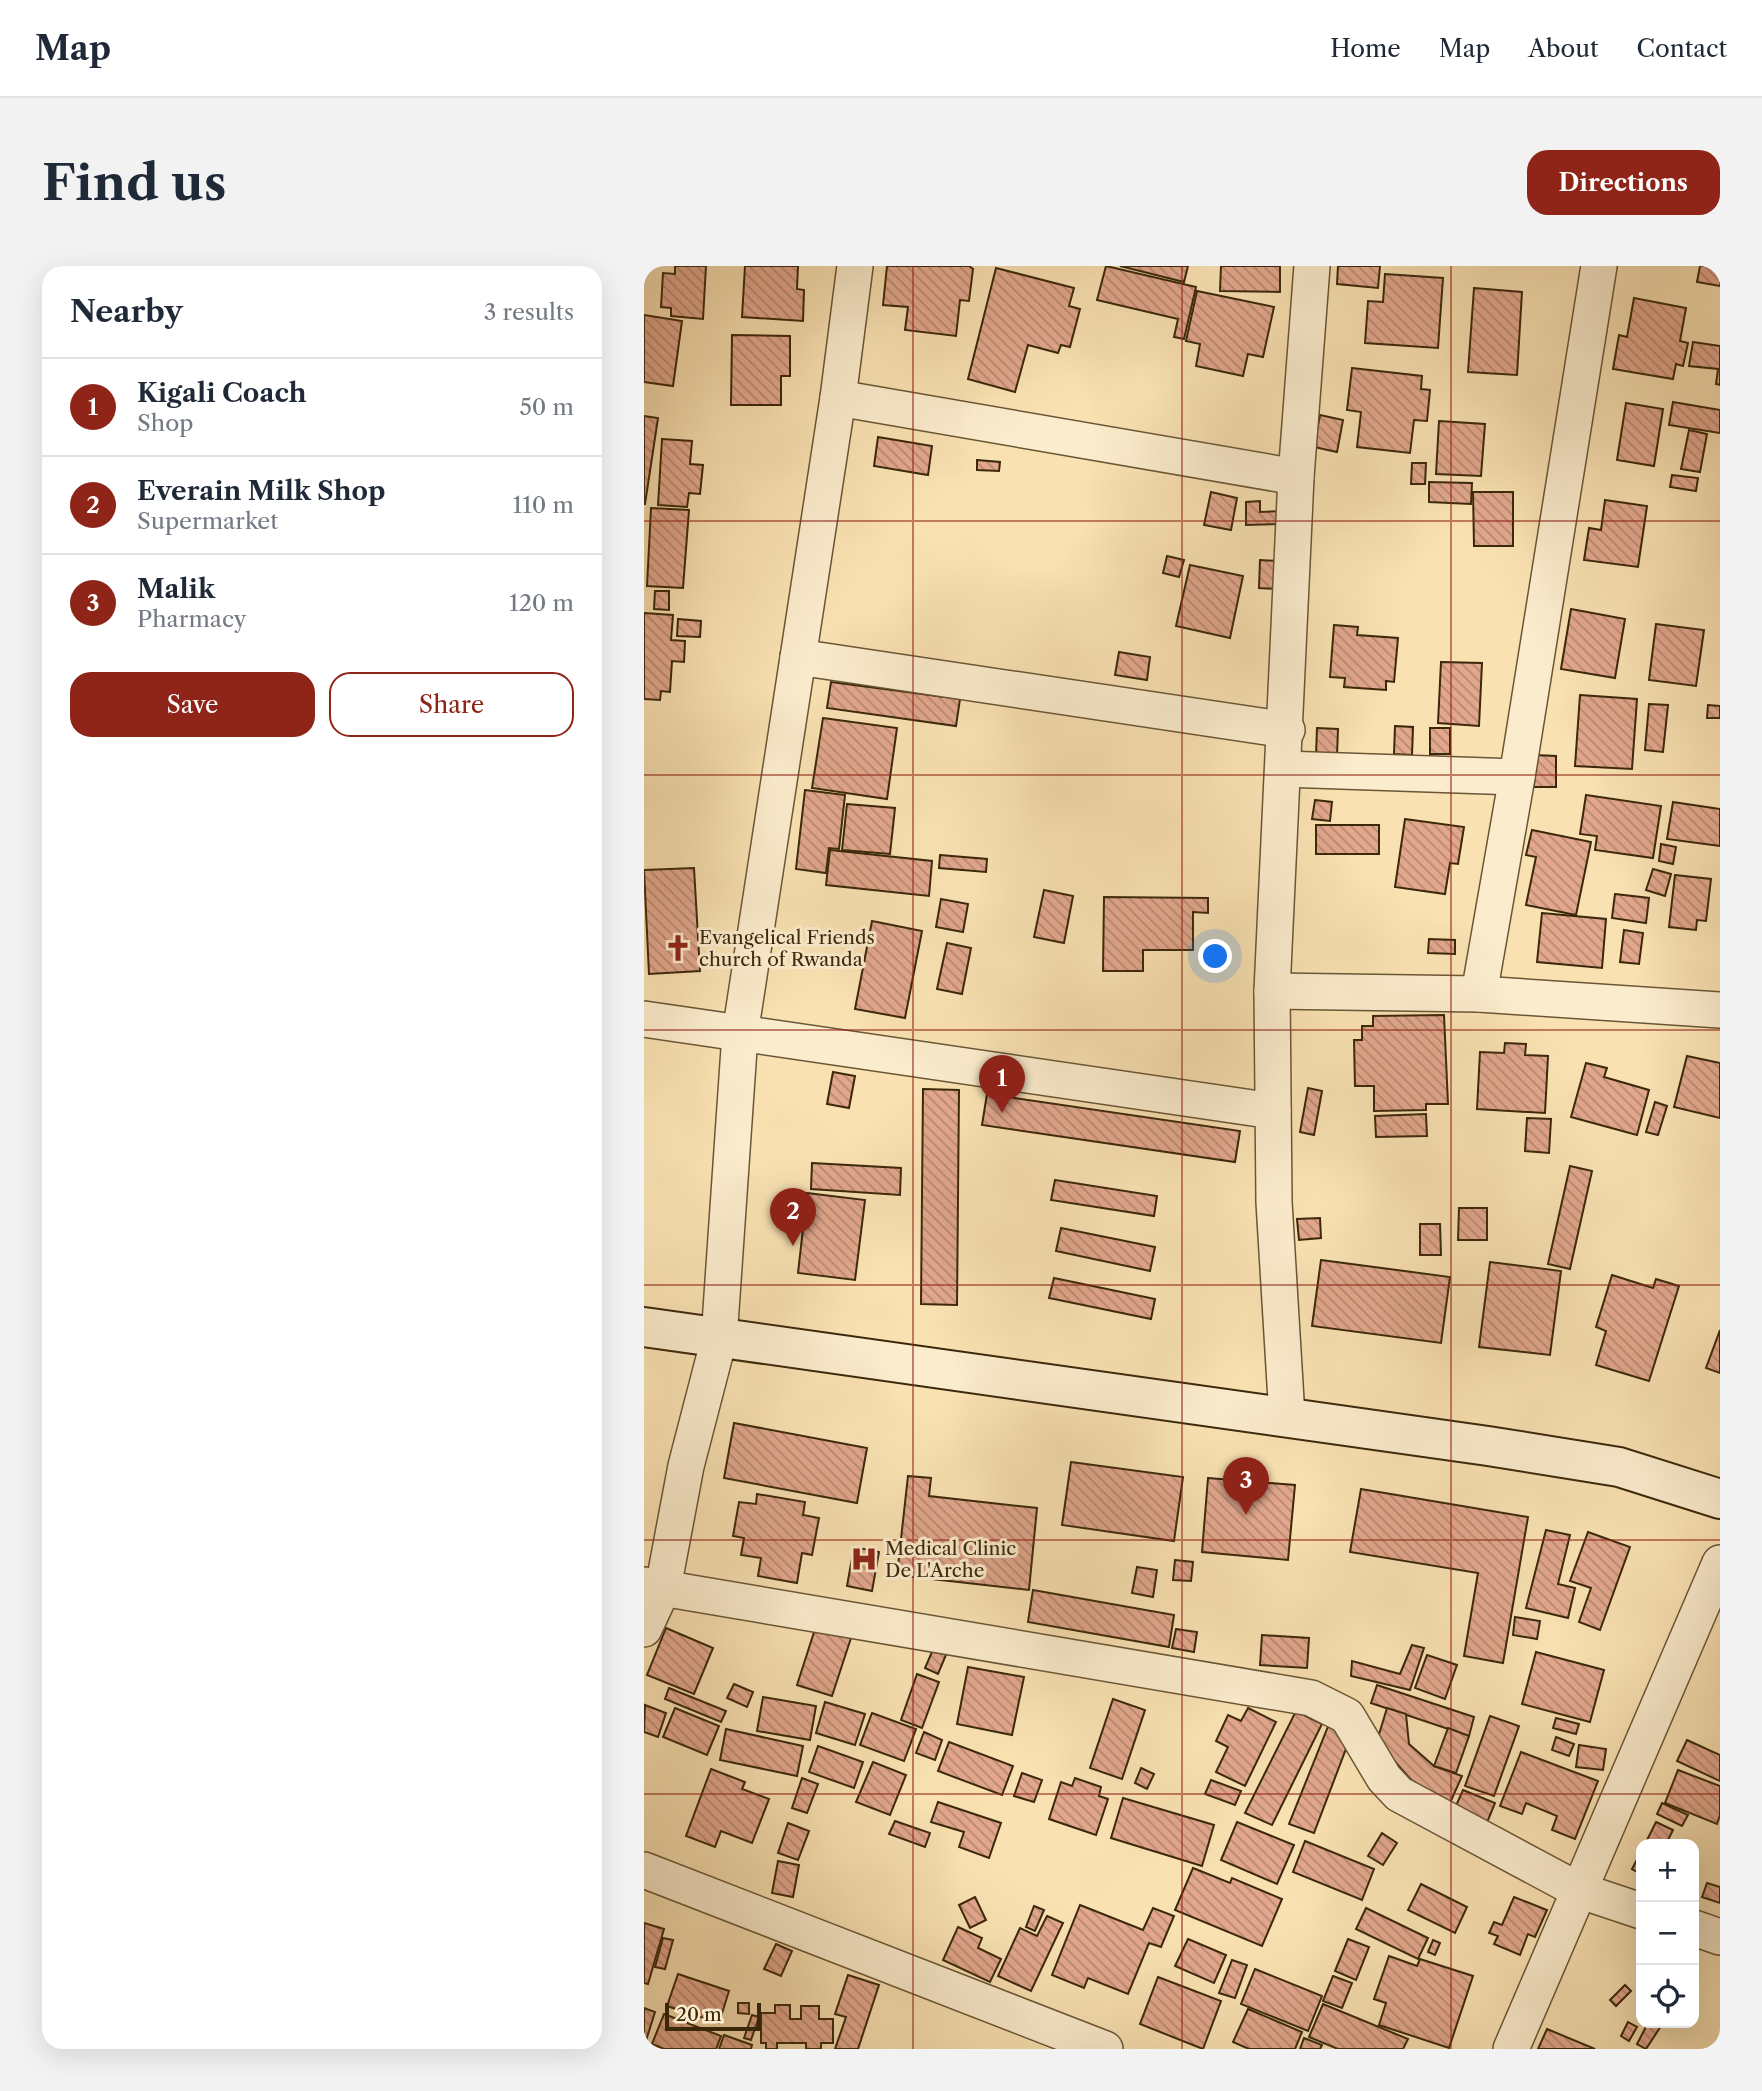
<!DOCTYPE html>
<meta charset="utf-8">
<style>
body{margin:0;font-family:"Libre Caslon Text",serif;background:#f2f2f3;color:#1f2937}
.controls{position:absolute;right:21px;bottom:21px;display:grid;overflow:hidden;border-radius:14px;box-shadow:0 7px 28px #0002}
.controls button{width:63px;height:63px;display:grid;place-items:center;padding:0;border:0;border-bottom:2px solid #e0e1e3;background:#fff;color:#1f2937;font:35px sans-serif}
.scale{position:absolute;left:21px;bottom:18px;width:96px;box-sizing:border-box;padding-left:7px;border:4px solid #3b280b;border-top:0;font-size:19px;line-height:24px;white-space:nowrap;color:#3b280b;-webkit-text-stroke:5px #fbeccd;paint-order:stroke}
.you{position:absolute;left:572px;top:691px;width:24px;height:24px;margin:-18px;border:5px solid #fff;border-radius:50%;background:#1a73e8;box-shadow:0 0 0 10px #1a73e833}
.badge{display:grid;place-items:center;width:46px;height:46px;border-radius:50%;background:#8f2418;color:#fff;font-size:23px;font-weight:700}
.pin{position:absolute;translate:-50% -58px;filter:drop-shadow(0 2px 4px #0008)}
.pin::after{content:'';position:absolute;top:37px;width:24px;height:21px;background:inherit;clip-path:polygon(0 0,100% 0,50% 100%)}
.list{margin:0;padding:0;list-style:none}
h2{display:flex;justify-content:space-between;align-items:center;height:91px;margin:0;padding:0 28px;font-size:30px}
h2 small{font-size:23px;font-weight:400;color:#747a83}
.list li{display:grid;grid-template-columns:46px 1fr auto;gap:21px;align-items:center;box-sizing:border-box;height:98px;padding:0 28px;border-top:2px solid #e0e1e3}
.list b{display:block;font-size:26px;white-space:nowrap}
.list p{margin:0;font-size:23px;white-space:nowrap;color:#747a83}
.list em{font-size:23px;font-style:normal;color:#747a83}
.actions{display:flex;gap:14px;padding:21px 28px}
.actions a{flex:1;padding:16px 0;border:2px solid #8f2418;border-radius:21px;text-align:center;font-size:24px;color:#8f2418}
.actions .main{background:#8f2418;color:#fff}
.icon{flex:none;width:38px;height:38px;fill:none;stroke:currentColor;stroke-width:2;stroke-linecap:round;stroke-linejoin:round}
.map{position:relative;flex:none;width:1076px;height:1783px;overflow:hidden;border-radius:21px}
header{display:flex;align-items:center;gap:42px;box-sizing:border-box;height:98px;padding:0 35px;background:#fff;border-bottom:2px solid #e0e1e3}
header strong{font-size:33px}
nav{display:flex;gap:38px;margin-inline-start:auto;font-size:24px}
.intro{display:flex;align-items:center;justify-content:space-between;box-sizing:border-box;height:168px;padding:0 42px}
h1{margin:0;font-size:49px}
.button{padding:18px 32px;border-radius:21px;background:#8f2418;color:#fff;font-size:24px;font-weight:700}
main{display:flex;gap:42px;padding:0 42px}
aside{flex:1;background:#fff;border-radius:21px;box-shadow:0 7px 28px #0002}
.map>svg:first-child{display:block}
</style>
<header>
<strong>Map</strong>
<nav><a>Home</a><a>Map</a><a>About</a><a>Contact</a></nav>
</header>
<div class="intro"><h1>Find us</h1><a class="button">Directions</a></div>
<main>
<aside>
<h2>Nearby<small>3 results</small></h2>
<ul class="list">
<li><span class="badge">1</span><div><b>Kigali Coach</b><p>Shop</p></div><em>50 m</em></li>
<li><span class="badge">2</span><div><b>Everain Milk Shop</b><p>Supermarket</p></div><em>110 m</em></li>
<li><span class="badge">3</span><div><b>Malik</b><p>Pharmacy</p></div><em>120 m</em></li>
</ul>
<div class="actions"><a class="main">Save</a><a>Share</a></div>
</aside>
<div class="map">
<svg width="1076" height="1783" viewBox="0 0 1076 1783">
<defs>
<pattern id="building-back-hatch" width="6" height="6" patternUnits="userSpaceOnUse" patternTransform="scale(1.75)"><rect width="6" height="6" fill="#e2a78d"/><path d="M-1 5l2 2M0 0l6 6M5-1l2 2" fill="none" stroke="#b88871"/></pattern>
</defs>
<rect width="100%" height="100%" fill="#f9e1b2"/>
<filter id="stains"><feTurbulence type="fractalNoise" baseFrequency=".00286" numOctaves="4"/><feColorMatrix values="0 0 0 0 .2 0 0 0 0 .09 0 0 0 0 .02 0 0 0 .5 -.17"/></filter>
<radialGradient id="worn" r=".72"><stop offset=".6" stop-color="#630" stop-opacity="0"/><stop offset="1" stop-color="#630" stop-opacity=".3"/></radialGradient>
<!-- building -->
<g fill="url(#building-back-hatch)" stroke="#3b280b" stroke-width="2">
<polygon points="31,0 62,0 59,53 27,50 27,42 17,41 19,7 31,8"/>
<polygon points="101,0 154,0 153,23 160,24 159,55 98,51"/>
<polygon points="243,0 325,0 329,3 325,35 316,34 312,70 261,64 264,41 239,39"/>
<polygon points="462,0 552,21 540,73 530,71 534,53 453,34"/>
<polygon points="476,0 544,0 540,16"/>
<polygon points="577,0 636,0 636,26 576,25"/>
<polygon points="694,0 736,0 734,22 693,18"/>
<polygon points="1056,0 1076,0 1076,20 1053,16"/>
<polygon points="352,2 430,22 425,40 436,43 426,81 417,79 414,87 384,79 371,126 324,113"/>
<polygon points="741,8 799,12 794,82 721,77 724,35 739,36"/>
<polygon points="830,22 878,26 873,109 824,106"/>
<polygon points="553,25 630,41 619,91 604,88 599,110 552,100 556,78 542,75"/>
<polygon points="990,32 1042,42 1036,75 1044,77 1039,100 1032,98 1029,113 969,103 975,69 983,71"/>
<polygon points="0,49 38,55 29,120 0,116"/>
<polygon points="88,69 146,70 146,110 137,110 137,139 87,139"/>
<polygon points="1049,76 1076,80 1076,119 1072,118 1074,103 1045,100"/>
<polygon points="708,102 778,110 777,123 786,124 783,155 770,154 766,187 713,181 717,146 703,144"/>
<polygon points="1029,136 1076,144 1076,167 1025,159"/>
<polygon points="982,137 1019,143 1010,200 973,194"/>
<polygon points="676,149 699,154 693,186 670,181"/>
<polygon points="0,150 14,152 1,238 0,238"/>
<polygon points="795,155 841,158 837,210 792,208"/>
<polygon points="1045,164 1063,168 1056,206 1037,203"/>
<polygon points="234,171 288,180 284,209 230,200"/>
<polygon points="18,173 48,175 46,198 59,199 56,228 45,227 43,241 14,239"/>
<polygon points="333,194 356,196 355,205 333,204"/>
<polygon points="768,197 782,197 781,218 767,218"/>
<polygon points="1028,209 1054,212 1052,225 1026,221"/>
<polygon points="785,216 828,217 827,238 785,236"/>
<polygon points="567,226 593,232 587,264 560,259"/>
<polygon points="829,226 869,226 869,280 830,280"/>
<polygon points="961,234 1003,240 994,301 940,294 945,262 957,264"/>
<polygon points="616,235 616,246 637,245 637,258 602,259 602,236"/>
<polygon points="7,242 45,244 39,322 3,320"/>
<polygon points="523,290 540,294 535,311 519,307"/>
<polygon points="616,294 635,295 633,323 615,322"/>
<polygon points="546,299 599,310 586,372 532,360"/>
<polygon points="11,325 25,325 25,344 10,343"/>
<polygon points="927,343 981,353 971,412 917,403"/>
<polygon points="0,347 29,349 27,374 41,375 40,396 28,395 26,426 17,425 16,434 0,433"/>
<polygon points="34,353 57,355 56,371 33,370"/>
<polygon points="1012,358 1060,364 1052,420 1005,414"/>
<polygon points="690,359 714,361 713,369 754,372 750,416 742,415 742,424 700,421 701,412 686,411"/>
<polygon points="475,386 506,391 503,414 471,409"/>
<polygon points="797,396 838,397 835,460 794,457"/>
<polygon points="187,416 316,433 312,460 183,442"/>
<polygon points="936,429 993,433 988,503 931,500"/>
<polygon points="1005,438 1024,439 1019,486 1001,484"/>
<polygon points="1064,439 1076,440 1076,452 1063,452"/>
<polygon points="179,452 253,462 243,533 168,522"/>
<polygon points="751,460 769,461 768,489 750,488"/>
<polygon points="673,462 694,463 693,490 672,489"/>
<rect x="786" y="462" width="20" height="26"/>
<polygon points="891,489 912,490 912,521 890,521"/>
<polygon points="161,524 201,529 195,583 185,582 182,607 152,603"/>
<polygon points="942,529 1017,540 1009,592 951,584 953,570 936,568"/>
<polygon points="671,534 688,536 686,555 668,553"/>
<polygon points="1029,536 1076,543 1076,580 1023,573"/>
<polygon points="203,538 251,542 246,588 198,584"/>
<polygon points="761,553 820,561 814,598 806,597 801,628 751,621"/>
<rect x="672" y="559" width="63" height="29"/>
<polygon points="888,564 947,576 932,649 882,639 892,591 882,589"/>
<polygon points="1017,578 1032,581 1029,598 1015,595"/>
<polygon points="186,584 288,595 285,630 182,619"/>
<polygon points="296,589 343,593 342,606 295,602"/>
<polygon points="50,602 56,705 5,708 0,604"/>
<polygon points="1009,603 1027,608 1021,630 1002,624"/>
<polygon points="1031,609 1067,613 1062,655 1053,654 1052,664 1025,661"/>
<polygon points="400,624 429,630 420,677 390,671"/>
<polygon points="971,628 1005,632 1002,657 968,652"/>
<polygon points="460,631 564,632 564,647 549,646 549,684 499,684 499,705 459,705"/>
<polygon points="297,633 324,638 319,666 292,661"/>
<polygon points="898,647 962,653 958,702 893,696"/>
<polygon points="228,655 278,665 261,752 211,743"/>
<polygon points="980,664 999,667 995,698 976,696"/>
<polygon points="785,673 811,674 811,688 784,687"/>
<polygon points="303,677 327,682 318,728 293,723"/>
<polygon points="800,749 804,838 782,838 782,844 730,845 730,820 711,820 710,774 718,774 718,760 729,760 729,750"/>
<polygon points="861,777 882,778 881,789 904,790 901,847 833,843 836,786 860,787"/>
<polygon points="1043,790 1076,797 1076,852 1030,841"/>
<polygon points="942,797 963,802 960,811 1005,824 993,869 927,851"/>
<polygon points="189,806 211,810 205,842 183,838"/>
<polygon points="664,822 678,825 670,869 656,866"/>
<polygon points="279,823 315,824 313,1039 277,1038"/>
<polygon points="343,828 596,865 591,896 338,859"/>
<polygon points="1011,836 1023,840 1014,869 1002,866"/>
<polygon points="782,848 783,870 732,871 731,850"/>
<polygon points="883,852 907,853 905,887 881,885"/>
<polygon points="168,897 257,902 256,929 167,923"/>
<polygon points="926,900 948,905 926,1003 904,998"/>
<polygon points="411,914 513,930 510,950 407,934"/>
<polygon points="163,927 221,934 211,1014 154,1007"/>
<polygon points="815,942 843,942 843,974 814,974"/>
<polygon points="676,952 677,972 655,974 653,953"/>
<polygon points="776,958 796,958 797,989 776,989"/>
<polygon points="417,962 511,981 506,1005 412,985"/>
<polygon points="677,994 806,1011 797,1077 668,1060"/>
<polygon points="846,996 917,1005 906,1089 835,1081"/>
<polygon points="968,1009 1009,1022 1012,1013 1035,1020 1005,1115 952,1099 962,1065 952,1061"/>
<polygon points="410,1012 511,1033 507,1053 405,1032"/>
<polygon points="1076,1064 1076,1107 1062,1102"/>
<polygon points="90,1157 223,1182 213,1237 80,1212"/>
<polygon points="427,1196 539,1211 530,1275 418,1259"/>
<polygon points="264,1210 287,1212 285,1230 393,1242 385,1324 253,1309"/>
<polygon points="564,1212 651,1219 644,1294 558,1286"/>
<polygon points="717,1223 884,1251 859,1397 820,1390 834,1307 706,1286"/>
<polygon points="113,1228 161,1236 159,1249 175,1252 168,1289 158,1287 153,1317 114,1310 117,1292 97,1289 100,1272 89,1270 95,1236 112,1238"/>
<polygon points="902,1264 926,1269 914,1318 931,1322 924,1352 882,1342"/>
<polygon points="944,1266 986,1281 956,1364 935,1356 947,1322 926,1315"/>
<polygon points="210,1281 235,1286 228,1325 203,1320"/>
<polygon points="531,1294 549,1296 547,1315 529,1314"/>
<polygon points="493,1301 513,1304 509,1331 488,1327"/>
<polygon points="389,1324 530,1349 525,1381 384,1356"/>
<polygon points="871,1351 896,1355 893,1373 869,1369"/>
<polygon points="172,1360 207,1372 188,1430 153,1419"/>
<polygon points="22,1362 69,1382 50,1428 3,1409"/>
<polygon points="532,1363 553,1366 550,1386 528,1382"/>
<polygon points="618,1369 665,1372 663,1402 616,1399"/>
<polygon points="291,1379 304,1384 294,1408 281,1402"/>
<polygon points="768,1379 780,1382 766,1424 707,1410 708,1395 756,1408"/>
<polygon points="892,1386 960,1404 946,1456 878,1438"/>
<polygon points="783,1389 813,1399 801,1433 771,1422"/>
<polygon points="324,1401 380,1411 368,1469 313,1458"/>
<polygon points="273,1408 295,1416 278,1462 257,1454"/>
<polygon points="90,1418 109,1426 103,1441 83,1432"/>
<polygon points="733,1419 830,1451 825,1470 727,1437"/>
<polygon points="25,1422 82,1445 77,1456 21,1433"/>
<polygon points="119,1431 172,1440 166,1474 113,1465"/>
<polygon points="469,1433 501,1444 478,1513 446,1502"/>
<polygon points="181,1436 221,1448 211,1479 172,1467"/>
<polygon points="1,1439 22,1447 14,1471 0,1466"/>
<polygon points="31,1442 75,1460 63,1489 19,1471"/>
<polygon points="604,1442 632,1456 601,1520 572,1506 584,1481 572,1475 584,1449 597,1455"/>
<polygon points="743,1442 762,1448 765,1478 790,1500 818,1510 806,1537 767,1514 733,1475"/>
<polygon points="652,1445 678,1458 628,1559 601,1547"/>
<polygon points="228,1447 272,1463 260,1495 216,1479"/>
<polygon points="846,1450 875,1460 850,1530 821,1520"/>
<polygon points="912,1452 935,1458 932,1468 909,1462"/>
<polygon points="685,1458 708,1467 670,1567 645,1558"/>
<polygon points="804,1462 825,1470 812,1507 790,1500"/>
<polygon points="82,1463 159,1480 153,1510 76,1494"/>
<polygon points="280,1466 298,1474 291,1494 272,1487"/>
<polygon points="912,1471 930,1478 925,1490 908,1484"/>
<polygon points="1043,1474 1076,1489 1076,1515 1033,1495"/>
<polygon points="305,1476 369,1500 358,1529 294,1505"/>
<polygon points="935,1479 962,1483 959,1504 932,1501"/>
<polygon points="174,1480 219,1496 210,1522 165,1506"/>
<polygon points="877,1486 954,1515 931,1573 908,1564 913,1550 882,1537 878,1548 856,1540"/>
<polygon points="229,1496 262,1509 246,1549 212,1536"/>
<polygon points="497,1502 510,1508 503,1523 491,1517"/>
<polygon points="67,1503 101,1516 98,1523 125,1533 108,1577 77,1565 71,1581 42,1570"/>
<polygon points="1034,1504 1076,1520 1076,1549 1073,1558 1021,1537"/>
<polygon points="378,1507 398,1514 390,1536 370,1530"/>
<polygon points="158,1512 174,1518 163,1547 148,1542"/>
<polygon points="431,1512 457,1521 455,1530 464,1533 452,1569 405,1553 417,1516 428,1520"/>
<polygon points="567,1514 597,1525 591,1539 561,1528"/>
<polygon points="819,1524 851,1537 840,1564 807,1551"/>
<polygon points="479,1532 570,1559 558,1600 467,1572"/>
<polygon points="294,1536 357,1557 345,1592 315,1581 320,1566 287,1556"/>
<polygon points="1018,1537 1044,1549 1038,1560 1013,1548"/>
<polygon points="251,1555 286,1567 281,1581 245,1568"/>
<polygon points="593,1556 650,1579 633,1618 577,1594"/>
<polygon points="1012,1556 1029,1564 1022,1578 1001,1578"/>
<polygon points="144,1557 165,1565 154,1594 134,1587"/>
<polygon points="738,1567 753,1577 739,1599 724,1590"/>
<polygon points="661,1575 730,1603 718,1634 649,1606"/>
<polygon points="997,1586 997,1608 988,1603"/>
<polygon points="134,1595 155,1599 149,1631 128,1627"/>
<polygon points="549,1602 586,1617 588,1612 638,1633 618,1680 531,1644"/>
<polygon points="1063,1617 1076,1621 1076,1637 1058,1631"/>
<polygon points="777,1618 823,1641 811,1667 764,1644"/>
<polygon points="331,1631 342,1654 326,1662 315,1639"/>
<polygon points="870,1631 903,1644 891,1671 884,1668 876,1689 850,1678 854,1670 845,1667 850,1656 858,1659"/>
<polygon points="436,1639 499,1664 509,1642 530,1650 517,1681 505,1677 484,1728 444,1712 440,1722 408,1709"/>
<polygon points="390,1640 400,1644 391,1665 382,1661"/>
<polygon points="722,1642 784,1672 774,1693 712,1663"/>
<polygon points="403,1650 419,1657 387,1725 354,1710 376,1662 393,1670"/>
<polygon points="0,1657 20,1663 4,1718 0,1717"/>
<polygon points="314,1661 338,1672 334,1682 357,1693 346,1716 299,1694"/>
<polygon points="19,1672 29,1674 21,1703 11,1701"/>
<polygon points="544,1673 582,1689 570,1717 531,1700"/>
<polygon points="704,1673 725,1681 712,1714 691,1705"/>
<polygon points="789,1674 796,1677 791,1689 784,1686"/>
<polygon points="132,1678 148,1685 137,1710 120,1703"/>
<polygon points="745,1690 773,1700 776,1693 829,1710 805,1782 735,1759 742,1737 730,1733"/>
<polygon points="588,1694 603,1699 591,1732 575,1727"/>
<polygon points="611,1703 678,1730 664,1765 597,1738"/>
<polygon points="34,1708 85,1725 75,1757 23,1740"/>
<polygon points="204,1709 235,1719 214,1783 191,1783 202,1751 191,1748"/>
<polygon points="689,1710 708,1717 698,1742 679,1735"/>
<polygon points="514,1711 577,1735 559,1783 496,1758"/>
<polygon points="981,1719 987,1725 972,1740 966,1734"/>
<polygon points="94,1737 105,1737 105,1748 94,1747"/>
<polygon points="679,1738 764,1773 759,1783 694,1783 665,1771"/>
<polygon points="131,1739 146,1739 146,1753 157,1753 157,1740 175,1740 175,1753 189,1753 189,1777 177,1777 177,1783 162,1783 162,1777 133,1777 133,1783 122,1783 122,1777 117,1777 117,1747 131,1747"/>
<polygon points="0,1742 11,1746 0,1781"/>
<polygon points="604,1743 658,1766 651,1783 605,1783 589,1776"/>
<polygon points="20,1748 77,1770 72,1783 20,1783 8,1778"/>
<polygon points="108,1749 115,1751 107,1774 100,1772"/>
<polygon points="984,1756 993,1761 985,1775 977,1770"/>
<polygon points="1004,1757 1017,1760 1002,1783 993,1778"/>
<polygon points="903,1763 951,1783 894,1783"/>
<polygon points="80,1769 108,1779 107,1783 75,1783"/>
<polygon points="660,1772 678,1779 676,1783 656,1783"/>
</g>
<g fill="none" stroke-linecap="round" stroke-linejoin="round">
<defs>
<g id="street">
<polyline points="194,132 652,211"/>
<polyline points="154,391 643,464"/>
<polyline points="639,503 873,511"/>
<polyline points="628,725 835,728 1076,744"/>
<polyline points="835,728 873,511 955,0"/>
<polyline points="0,753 629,845"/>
<polyline points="643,1151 630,936 628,725 652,211 668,0"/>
<polyline points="0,1319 667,1432 703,1450 740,1512 755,1528 934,1624 997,1645"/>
<polyline points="0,1363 19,1322 42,1200 75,1073 96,768 194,132 211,0"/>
<polyline points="0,1604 461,1783"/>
<polyline points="1050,1662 1076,1671"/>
<polyline points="867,1783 1076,1297"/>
</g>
<polyline id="secondary" points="0,1061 844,1180 975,1201 1076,1233"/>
</defs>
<!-- street casing -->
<use href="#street" stroke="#6a5635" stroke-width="38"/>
<!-- secondary casing -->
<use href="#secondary" stroke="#3b280b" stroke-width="42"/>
<!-- street -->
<use href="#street" stroke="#fbeccd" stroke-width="35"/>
<!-- secondary -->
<use href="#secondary" stroke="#fbeccd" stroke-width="38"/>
</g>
<!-- grid -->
<path fill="none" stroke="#8f2418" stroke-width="2" stroke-opacity="0.55" d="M269,0V1783M538,0V1783M807,0V1783M0,255H1076M0,509H1076M0,764H1076M0,1019H1076M0,1274H1076M0,1528H1076"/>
<!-- icons -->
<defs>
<symbol id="church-bare" viewBox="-9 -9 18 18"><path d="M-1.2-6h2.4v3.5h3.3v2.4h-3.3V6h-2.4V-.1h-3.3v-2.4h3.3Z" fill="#8f2418" stroke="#fbeccd" stroke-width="2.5" paint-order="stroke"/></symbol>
<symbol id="hospital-bare" viewBox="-9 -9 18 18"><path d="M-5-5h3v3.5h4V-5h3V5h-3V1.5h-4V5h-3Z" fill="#8f2418" stroke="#fbeccd" stroke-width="2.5" paint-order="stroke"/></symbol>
</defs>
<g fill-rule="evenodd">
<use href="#church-bare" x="15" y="663" width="38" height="38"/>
<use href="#hospital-bare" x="201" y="1274" width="38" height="38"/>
</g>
<g text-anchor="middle" stroke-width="6" stroke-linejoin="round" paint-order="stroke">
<!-- poi labels -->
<g font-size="19" fill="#3b280b" stroke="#fbeccd" text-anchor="start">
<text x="55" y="678">Evangelical Friends<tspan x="55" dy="22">church of Rwanda</tspan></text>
<text x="241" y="1289">Medical Clinic<tspan x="241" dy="22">De L'Arche</tspan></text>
</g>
</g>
<rect width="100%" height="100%" filter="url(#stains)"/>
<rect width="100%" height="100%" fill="url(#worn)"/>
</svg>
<div class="controls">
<button>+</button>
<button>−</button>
<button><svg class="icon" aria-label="locate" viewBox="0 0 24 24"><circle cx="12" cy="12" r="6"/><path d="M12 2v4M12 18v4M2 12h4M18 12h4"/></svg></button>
</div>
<div class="scale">20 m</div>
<div class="you"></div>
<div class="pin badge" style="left:358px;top:847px">1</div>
<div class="pin badge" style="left:149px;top:980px">2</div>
<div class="pin badge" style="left:602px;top:1249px">3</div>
</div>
</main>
